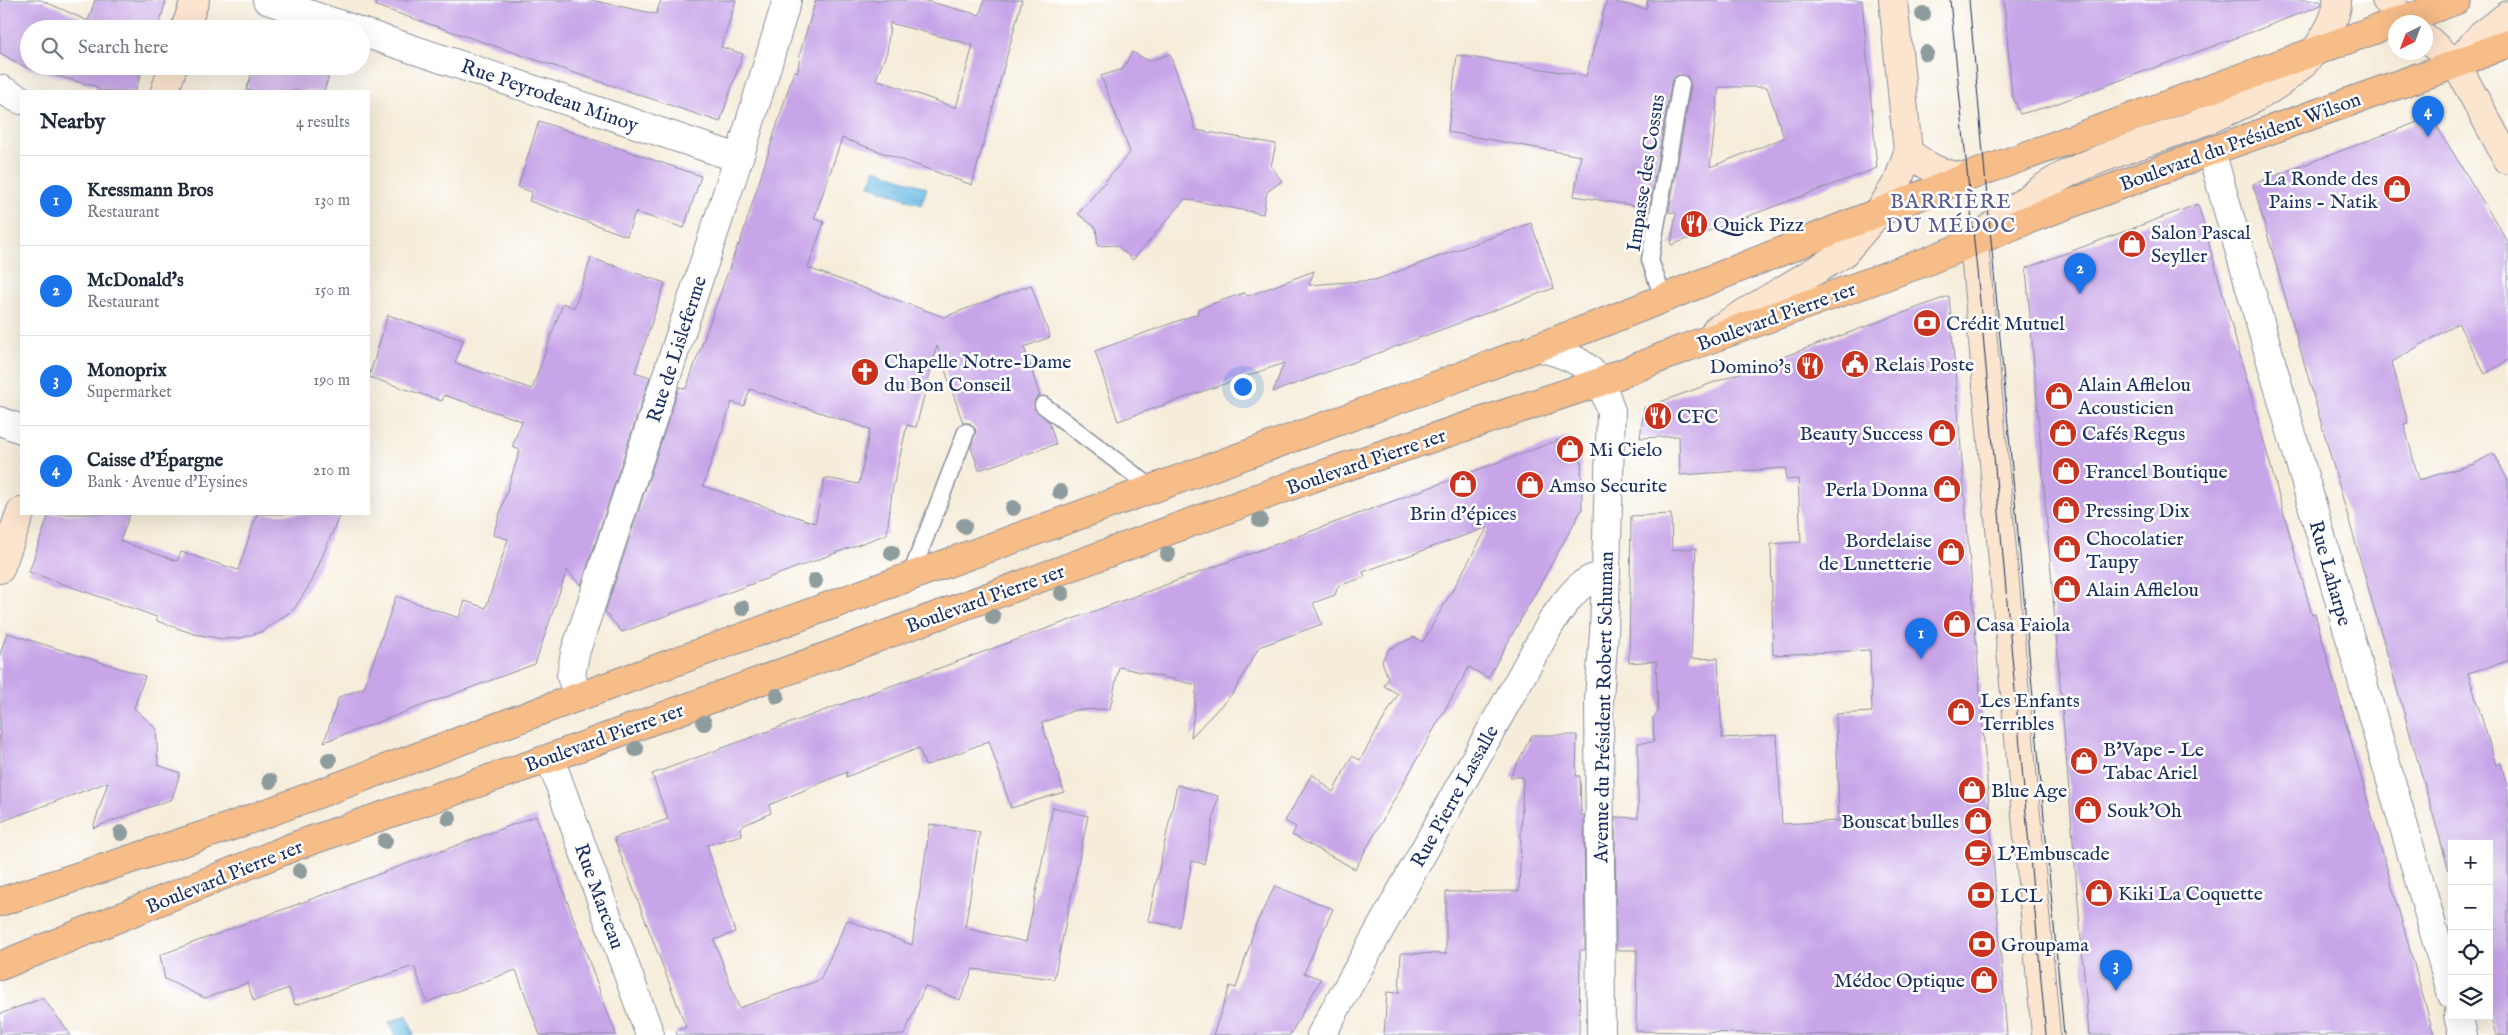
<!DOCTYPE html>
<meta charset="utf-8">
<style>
body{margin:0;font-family:"IM FELL English",serif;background:#f2f2f3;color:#1f2937}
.controls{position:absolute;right:15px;bottom:15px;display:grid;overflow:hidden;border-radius:0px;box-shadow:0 5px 20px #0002}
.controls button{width:45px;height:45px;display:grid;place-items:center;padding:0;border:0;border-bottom:1px solid #e0e1e3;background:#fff;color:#1f2937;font:25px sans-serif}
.compass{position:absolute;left:2388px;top:15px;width:45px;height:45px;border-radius:50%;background:#fff;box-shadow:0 5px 20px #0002;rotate:222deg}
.you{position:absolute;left:1242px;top:386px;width:18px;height:18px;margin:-12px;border:4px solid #fff;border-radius:50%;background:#1a73e8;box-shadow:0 0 0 8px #1a73e833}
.badge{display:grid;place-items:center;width:32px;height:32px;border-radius:50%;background:#1a73e8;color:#fff;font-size:16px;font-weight:700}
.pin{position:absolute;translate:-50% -41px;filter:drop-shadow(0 1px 2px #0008)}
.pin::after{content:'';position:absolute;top:26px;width:18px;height:15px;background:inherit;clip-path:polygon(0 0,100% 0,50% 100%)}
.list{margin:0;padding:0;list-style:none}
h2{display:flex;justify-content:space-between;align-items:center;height:65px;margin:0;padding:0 20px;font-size:21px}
h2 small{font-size:16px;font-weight:400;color:#747a83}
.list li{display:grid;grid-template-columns:32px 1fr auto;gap:15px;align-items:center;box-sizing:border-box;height:90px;padding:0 20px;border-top:1px solid #e0e1e3}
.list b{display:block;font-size:19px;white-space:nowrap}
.list p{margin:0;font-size:16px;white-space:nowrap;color:#747a83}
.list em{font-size:16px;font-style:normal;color:#747a83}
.icon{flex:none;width:28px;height:28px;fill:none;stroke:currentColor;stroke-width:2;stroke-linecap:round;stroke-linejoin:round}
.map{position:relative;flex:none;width:2508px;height:1035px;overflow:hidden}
.search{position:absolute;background:#fff;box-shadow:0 5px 20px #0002;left:20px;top:20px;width:350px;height:55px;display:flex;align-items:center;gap:12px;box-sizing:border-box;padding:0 18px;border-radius:28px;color:#747a83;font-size:19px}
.panel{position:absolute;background:#fff;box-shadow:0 5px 20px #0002;left:20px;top:90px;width:350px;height:425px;border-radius:0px}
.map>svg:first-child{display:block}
</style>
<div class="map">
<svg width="2508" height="1035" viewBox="0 0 2508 1035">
<defs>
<pattern id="water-ripples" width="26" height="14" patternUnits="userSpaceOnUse" patternTransform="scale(1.25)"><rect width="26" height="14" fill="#6bbce6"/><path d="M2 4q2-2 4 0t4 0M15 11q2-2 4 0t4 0" fill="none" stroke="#5799be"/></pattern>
</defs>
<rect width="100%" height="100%" fill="#fff"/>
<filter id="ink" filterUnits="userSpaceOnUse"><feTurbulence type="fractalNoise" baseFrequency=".02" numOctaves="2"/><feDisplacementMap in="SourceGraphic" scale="10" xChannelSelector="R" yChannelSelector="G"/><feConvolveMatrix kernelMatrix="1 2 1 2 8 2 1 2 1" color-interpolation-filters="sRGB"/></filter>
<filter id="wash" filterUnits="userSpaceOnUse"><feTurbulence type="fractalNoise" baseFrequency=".0096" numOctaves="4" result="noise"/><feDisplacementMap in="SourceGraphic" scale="20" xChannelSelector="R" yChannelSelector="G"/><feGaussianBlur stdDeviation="1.12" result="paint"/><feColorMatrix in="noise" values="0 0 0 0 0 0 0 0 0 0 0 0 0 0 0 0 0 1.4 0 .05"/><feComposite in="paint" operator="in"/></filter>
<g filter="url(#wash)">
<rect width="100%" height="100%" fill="#f5ecd9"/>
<!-- water -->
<g fill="url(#water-ripples)" stroke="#4376a2">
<polygon points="875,169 927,188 921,205 869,185"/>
<polygon points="407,1015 414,1035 394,1035 389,1022"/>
</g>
<g id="blocks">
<!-- building -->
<g fill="#c7a5e8" fill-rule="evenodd">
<polygon points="0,0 41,0 88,21 95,0 166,0 158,29 29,29 29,66 144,66 135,91 96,91 98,87 27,68 0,53"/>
<polygon points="377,0 591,0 656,14 661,0 736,0 721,47 743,54 720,122 376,6"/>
<path d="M816,0H922L980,15L984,0H1022L972,185L842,138L814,219L824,222L808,268L944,317L1031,285L1050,337L1024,347L1040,396L1035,399L1034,408L1049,422L1056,444L979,470L971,447L976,430L970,423H963L937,346L916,427L907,425L892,491L887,534L622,632L605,612L679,387L686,389L738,244L739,246L794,71L798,72L800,53ZM890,23L973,45L956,108L876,79L887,52ZM750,389L870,429L859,484L825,478L815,523L703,486L732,402L744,406Z"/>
<path d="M1607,0L1646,9L1648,0H1862L1877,168L1671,245L1676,213L1669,212L1691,86L1687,76L1677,75L1671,82L1649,208L1574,196L1581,156L1448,132L1457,55L1586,76ZM1719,87H1767L1784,138L1710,167Z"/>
<polygon points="2004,0 2321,0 2321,5 2260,29 2050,106 2020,114 2012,95"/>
<polygon points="1132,52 1149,61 1170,54 1196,130 1276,144 1271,166 1282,181 1267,192 1263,214 1185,199 1133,260 1116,245 1098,246 1096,228 1078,214 1130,152 1101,76 1123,69"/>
<polygon points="254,66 332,66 324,91 246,91"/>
<polygon points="2431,117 2508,242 2508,360 2485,374 2458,323 2392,362 2408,423 2404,424 2419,480 2474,464 2493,453 2508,480 2508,661 2468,673 2496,765 2501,763 2508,790 2508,1035 2496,1035 2489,1012 2489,844 2452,844 2452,881 2253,184"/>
<polygon points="539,121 701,176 684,228 635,212 627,236 529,201 532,192 518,187"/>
<polygon points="2198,204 2312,615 2315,614 2434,1035 2089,1035 2026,268"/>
<polygon points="1531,223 1554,288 1273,392 1284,363 1118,421 1095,351 1197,314 1198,309 1223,300 1244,293 1248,296 1314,271 1309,285 1375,280"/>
<polygon points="591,258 665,283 635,372 650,377 581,586 567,570 535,664 324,742 339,697 364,688 396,596 459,618 465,601 486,608 508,539 493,535 520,450 512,447 522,421 444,395 442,401 369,377 388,315 463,340 455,363 532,389 563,303 574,308"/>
<polygon points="1949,296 2007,1035 1847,1035 1636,1031 1637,950 1616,950 1615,817 1638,818 1638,743 1654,742 1653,718 1658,712 1656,661 1629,663 1631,516 1671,514 1672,550 1696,548 1691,659 1718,658 1722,738 1777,735 1782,824 1839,821 1836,714 1872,712 1870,650 1773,655 1771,544 1801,542 1798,479 1786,480 1786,468 1680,475 1679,436 1640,438 1644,408"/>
<polygon points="1567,437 1581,447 1582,509 1488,678 1469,667 1355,869 1292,835 1296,827 1285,821 1312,774 1333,792 1352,756 1360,760 1398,694 1384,686 1388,678 1382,661 1389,649 1414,637 1423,642 1488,527 1363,572 1365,577 1338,586 1335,595 1313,603 1322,624 1259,647 1234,692 1191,737 1197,685 1119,667 1110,709 1075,710 1042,723 1064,792 1011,808 989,741 925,766 919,748 846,777 847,772 769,805 771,813 740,827 742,835 707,845 735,932 714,940 739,1008 820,980 847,920 912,945 930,824 980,832 965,928 1026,942 1053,807 1088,816 1054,979 973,969 960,1000 925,986 904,1035 677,1035 676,1031 686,1027 614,838 668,819 652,774"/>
<polygon points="49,514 130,514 120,541 177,561 181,552 238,570 257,514 340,514 312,581 294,609 263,631 241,638 223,639 194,634 157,621 157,617 29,572"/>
<polygon points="7,633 145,676 134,708 156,728 158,765 180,773 172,799 93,828 108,782 0,822 0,654"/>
<polygon points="1532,735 1577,735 1576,776 1580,776 1581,815 1584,815 1585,950 1580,950 1579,1035 1384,1035 1387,992 1399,993 1401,953 1446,954 1446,892 1519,891 1523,777 1510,777"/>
<polygon points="1177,785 1218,796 1204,864 1192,861 1179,927 1148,921"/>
<polygon points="536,816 616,1035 540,1035 516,970 427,1002 414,966 295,1005 289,988 254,1001 247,983 205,998 165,979 160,955"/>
<polygon points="1275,886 1333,909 1304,973 1321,979 1290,1035 1213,1035 1230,986 1236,988 1256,924"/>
<polygon points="43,998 71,1035 0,1035 0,1014"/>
</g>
</g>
</g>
<g filter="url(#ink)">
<use href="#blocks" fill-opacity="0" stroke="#888e9c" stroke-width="1"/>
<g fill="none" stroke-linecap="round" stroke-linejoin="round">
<defs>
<g id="lane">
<polyline points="1663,298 1650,260 1681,84"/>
<polyline points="1043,405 1152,488"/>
<polyline points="910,577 966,432"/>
</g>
<g id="street">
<polyline points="267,0 353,29"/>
<polyline points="361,32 738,158"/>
<polyline points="0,89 21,100"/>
<polyline points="2211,151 2452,995"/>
<path d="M1538,347C1561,353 1585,360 1599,381C1605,389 1607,401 1611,411L1604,633L1599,698L1601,1035"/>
<polyline points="0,421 21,429"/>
<polyline points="578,697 571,676 575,653 744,142 787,0"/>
<polyline points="550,758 650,1035"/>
<polyline points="2458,1016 2463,1035"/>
<path d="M1321,1035L1552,621C1566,602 1580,577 1605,576"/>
</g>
<g id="secondary">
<polyline points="2386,0 2407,22"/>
<polyline points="185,29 195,0"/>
<polyline points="2426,38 2456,64 2508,160"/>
<polyline points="2456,64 2482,34 2508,15"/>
<polyline points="165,91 173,66"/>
<path d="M1908,152C1929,168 1941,175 1967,177"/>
<polyline points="1716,330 1843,254 1879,212 1898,181 1908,152 1893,0"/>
<polyline points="0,569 21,511"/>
<path d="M2046,1035L1974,242C1996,222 2033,193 2059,178C2139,134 2282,117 2327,32C2332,23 2338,11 2337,0"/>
</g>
<g id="primary">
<polyline points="0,902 232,826 578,697 1419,392 1602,323 1967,177 2457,0"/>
<polyline points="0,966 295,846 550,758 1312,478 1600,382 1685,348 1925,262 2027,220 2211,151 2456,64 2508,43"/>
</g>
</defs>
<!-- lane casing -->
<use href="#lane" stroke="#888e9c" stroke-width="19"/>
<!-- street casing -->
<use href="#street" stroke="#888e9c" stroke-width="30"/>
<!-- secondary casing -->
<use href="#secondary" stroke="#888e9c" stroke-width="30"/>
<!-- primary casing -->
<use href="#primary" stroke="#888e9c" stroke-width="30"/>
<!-- lane -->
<use href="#lane" stroke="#fff" stroke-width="16"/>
<!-- street -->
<use href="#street" stroke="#fff" stroke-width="28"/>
<!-- secondary -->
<use href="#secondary" stroke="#fce5cf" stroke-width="28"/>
<!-- primary -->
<use href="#primary" stroke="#f7bd88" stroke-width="28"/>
<!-- tram -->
<g stroke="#1b2f5e" stroke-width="1">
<polyline points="1950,0 1980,301 2046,1035"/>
<polyline points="1969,0 2064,1035"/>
</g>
</g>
<!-- trees -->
<g fill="#8e9c9e">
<circle cx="1923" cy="14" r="8"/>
<circle cx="1926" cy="53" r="8"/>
<circle cx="1060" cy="492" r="8"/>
<circle cx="1013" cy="508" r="8"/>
<circle cx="1260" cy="520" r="8"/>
<circle cx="964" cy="526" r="8"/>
<circle cx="892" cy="553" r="8"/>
<circle cx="1168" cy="554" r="8"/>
<circle cx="815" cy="581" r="8"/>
<circle cx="1062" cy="593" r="8"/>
<circle cx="742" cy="608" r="8"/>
<circle cx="993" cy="617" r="8"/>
<circle cx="777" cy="696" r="8"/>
<circle cx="704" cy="723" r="8"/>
<circle cx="636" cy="749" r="8"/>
<circle cx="329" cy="760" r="8"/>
<circle cx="270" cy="781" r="8"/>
<circle cx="449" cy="818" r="8"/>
<circle cx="121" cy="833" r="8"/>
<circle cx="385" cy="841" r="8"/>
<circle cx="300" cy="871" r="8"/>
</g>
</g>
<!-- icons -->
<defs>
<symbol id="shop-disc" viewBox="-11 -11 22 22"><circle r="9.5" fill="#c8321e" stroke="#fff"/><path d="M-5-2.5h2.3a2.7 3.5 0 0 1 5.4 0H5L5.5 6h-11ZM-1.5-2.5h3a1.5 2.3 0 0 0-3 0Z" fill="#fff"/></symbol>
<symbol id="restaurant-disc" viewBox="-11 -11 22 22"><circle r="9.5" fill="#c8321e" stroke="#fff"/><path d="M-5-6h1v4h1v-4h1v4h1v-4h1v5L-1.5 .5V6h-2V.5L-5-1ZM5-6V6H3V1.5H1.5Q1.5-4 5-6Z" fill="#fff"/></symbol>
<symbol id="bank-disc" viewBox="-11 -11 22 22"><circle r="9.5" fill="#c8321e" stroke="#fff"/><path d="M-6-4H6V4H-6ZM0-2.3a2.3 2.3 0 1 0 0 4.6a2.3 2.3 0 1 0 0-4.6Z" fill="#fff"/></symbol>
<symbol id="civic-disc" viewBox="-11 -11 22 22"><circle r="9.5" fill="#c8321e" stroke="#fff"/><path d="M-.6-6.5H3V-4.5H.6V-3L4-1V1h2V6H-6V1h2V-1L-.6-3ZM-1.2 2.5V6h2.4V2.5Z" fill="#fff"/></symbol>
<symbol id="church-disc" viewBox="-11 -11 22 22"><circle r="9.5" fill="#c8321e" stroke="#fff"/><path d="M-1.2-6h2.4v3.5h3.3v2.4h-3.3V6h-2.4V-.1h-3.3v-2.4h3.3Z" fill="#fff"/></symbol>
<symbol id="cafe-disc" viewBox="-11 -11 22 22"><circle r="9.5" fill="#c8321e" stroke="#fff"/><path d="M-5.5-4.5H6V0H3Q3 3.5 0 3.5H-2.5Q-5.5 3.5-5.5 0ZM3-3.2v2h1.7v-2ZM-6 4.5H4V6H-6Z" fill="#fff"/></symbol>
</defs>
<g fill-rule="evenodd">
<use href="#shop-disc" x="2381" y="173" width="32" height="32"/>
<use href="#restaurant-disc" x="1678" y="208" width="32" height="32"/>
<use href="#shop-disc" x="2116" y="228" width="32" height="32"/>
<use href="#bank-disc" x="1911" y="307" width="32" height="32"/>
<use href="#civic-disc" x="1839" y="348" width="32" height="32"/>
<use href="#restaurant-disc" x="1794" y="350" width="32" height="32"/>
<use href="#church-disc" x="849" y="356" width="32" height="32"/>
<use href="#shop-disc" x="2043" y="380" width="32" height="32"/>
<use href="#restaurant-disc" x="1642" y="400" width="32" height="32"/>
<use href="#shop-disc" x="1926" y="417" width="32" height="32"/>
<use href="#shop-disc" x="2047" y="417" width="32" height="32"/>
<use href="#shop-disc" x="1554" y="433" width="32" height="32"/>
<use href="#shop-disc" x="2050" y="455" width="32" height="32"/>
<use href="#shop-disc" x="1447" y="468" width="32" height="32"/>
<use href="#shop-disc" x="1514" y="469" width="32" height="32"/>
<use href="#shop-disc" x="1931" y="473" width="32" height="32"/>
<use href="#shop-disc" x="2050" y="494" width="32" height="32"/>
<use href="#shop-disc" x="2051" y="533" width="32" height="32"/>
<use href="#shop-disc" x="1935" y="536" width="32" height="32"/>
<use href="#shop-disc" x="2051" y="573" width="32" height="32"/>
<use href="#shop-disc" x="1941" y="608" width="32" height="32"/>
<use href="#shop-disc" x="1945" y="696" width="32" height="32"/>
<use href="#shop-disc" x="2068" y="745" width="32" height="32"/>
<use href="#shop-disc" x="1956" y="774" width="32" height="32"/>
<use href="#shop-disc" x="2072" y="794" width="32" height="32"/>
<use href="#shop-disc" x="1962" y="805" width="32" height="32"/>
<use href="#cafe-disc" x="1962" y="837" width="32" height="32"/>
<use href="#shop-disc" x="2083" y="877" width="32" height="32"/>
<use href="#bank-disc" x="1965" y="879" width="32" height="32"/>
<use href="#bank-disc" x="1966" y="928" width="32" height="32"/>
<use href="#shop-disc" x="1968" y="964" width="32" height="32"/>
</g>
<g text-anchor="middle" stroke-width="5" stroke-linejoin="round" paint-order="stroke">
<!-- street labels -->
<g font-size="20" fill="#1b2f5e" stroke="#fff">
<text transform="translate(550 95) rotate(19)" y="7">Rue Peyrodeau Minoy</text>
<text transform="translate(2240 141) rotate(-20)" y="7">Boulevard du Président Wilson</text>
<text transform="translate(1645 173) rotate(-81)" y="7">Impasse des Cossus</text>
<text transform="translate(1776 316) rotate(-20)" y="7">Boulevard Pierre 1er</text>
<text transform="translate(676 349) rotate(-72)" y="7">Rue de Lisleferme</text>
<text transform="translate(1366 461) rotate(-19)" y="7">Boulevard Pierre 1er</text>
<text transform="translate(2331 573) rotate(74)" y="7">Rue Laharpe</text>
<text transform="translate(985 598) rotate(-20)" y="7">Boulevard Pierre 1er</text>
<text transform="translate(1603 707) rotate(-89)" y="7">Avenue du Président Robert Schuman</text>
<text transform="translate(604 737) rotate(-20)" y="7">Boulevard Pierre 1er</text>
<text transform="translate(1454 796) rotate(-61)" y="7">Rue Pierre Lassalle</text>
<text transform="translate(224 876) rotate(-22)" y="7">Boulevard Pierre 1er</text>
<text transform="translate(600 896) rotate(70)" y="7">Rue Marceau</text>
</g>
<!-- poi labels -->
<g font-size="20" fill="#1b2f5e" stroke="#fff" text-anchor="start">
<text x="2378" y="185" text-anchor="end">La Ronde des<tspan x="2378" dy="23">Pains - Natik</tspan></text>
<text x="1713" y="231">Quick Pizz</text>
<text x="2151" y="239">Salon Pascal<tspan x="2151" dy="23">Seyller</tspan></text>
<text x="1946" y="330">Crédit Mutuel</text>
<text x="884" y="368">Chapelle Notre-Dame<tspan x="884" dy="23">du Bon Conseil</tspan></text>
<text x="1874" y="371">Relais Poste</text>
<text x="1791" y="373" text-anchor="end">Domino's</text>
<text x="2078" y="391">Alain Afflelou<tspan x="2078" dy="23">Acousticien</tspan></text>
<text x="1677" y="423">CFC</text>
<text x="1923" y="440" text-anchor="end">Beauty Success</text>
<text x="2082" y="440">Cafés Regus</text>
<text x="1589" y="456">Mi Cielo</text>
<text x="2085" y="478">Francel Boutique</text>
<text x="1549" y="492">Amso Securite</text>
<text x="1928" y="496" text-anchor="end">Perla Donna</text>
<text x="2085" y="517">Pressing Dix</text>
<text x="1463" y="520" text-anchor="middle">Brin d’épices</text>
<text x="2086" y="545">Chocolatier<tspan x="2086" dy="23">Taupy</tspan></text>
<text x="1932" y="547" text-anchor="end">Bordelaise<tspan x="1932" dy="23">de Lunetterie</tspan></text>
<text x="2086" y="596">Alain Afflelou</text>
<text x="1976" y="631">Casa Faiola</text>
<text x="1980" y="707">Les Enfants<tspan x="1980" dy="23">Terribles</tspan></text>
<text x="2103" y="756">B'Vape - Le<tspan x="2103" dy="23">Tabac Ariel</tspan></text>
<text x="1991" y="797">Blue Age</text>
<text x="2107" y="817">Souk'Oh</text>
<text x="1959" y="828" text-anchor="end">Bouscat bulles</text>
<text x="1997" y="860">L'Embuscade</text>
<text x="2118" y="900">Kiki La Coquette</text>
<text x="2000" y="902">LCL</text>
<text x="2001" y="951">Groupama</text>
<text x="1965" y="987" text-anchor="end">Médoc Optique</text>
</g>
<!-- neighbourhood labels -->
<g font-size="21" letter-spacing="1" fill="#57588e" stroke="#fff">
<text x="1951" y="208">BARRIÈRE<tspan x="1951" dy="24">DU MÉDOC</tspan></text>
</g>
</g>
</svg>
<div class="controls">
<button>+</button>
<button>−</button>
<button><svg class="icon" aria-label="locate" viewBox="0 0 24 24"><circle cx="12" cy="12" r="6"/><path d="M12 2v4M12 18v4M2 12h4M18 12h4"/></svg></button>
<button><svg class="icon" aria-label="layers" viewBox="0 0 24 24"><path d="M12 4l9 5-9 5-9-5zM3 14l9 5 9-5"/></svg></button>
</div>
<svg class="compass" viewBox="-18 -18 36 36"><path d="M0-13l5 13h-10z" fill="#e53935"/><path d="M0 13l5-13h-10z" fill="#747a83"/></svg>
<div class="you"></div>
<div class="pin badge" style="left:1921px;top:659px">1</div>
<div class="pin badge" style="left:2080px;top:294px">2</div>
<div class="pin badge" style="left:2116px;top:991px">3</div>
<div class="pin badge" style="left:2428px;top:137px">4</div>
<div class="search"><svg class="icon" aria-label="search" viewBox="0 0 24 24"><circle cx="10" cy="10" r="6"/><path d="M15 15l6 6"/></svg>Search here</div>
<section class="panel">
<h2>Nearby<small>4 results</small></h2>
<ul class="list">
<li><span class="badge">1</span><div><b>Kressmann Bros</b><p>Restaurant</p></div><em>130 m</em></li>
<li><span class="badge">2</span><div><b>McDonald's</b><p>Restaurant</p></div><em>150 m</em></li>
<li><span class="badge">3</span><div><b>Monoprix</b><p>Supermarket</p></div><em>190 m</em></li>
<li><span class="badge">4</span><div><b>Caisse d'Épargne</b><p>Bank · Avenue d'Eysines</p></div><em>210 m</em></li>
</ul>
</section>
</div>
